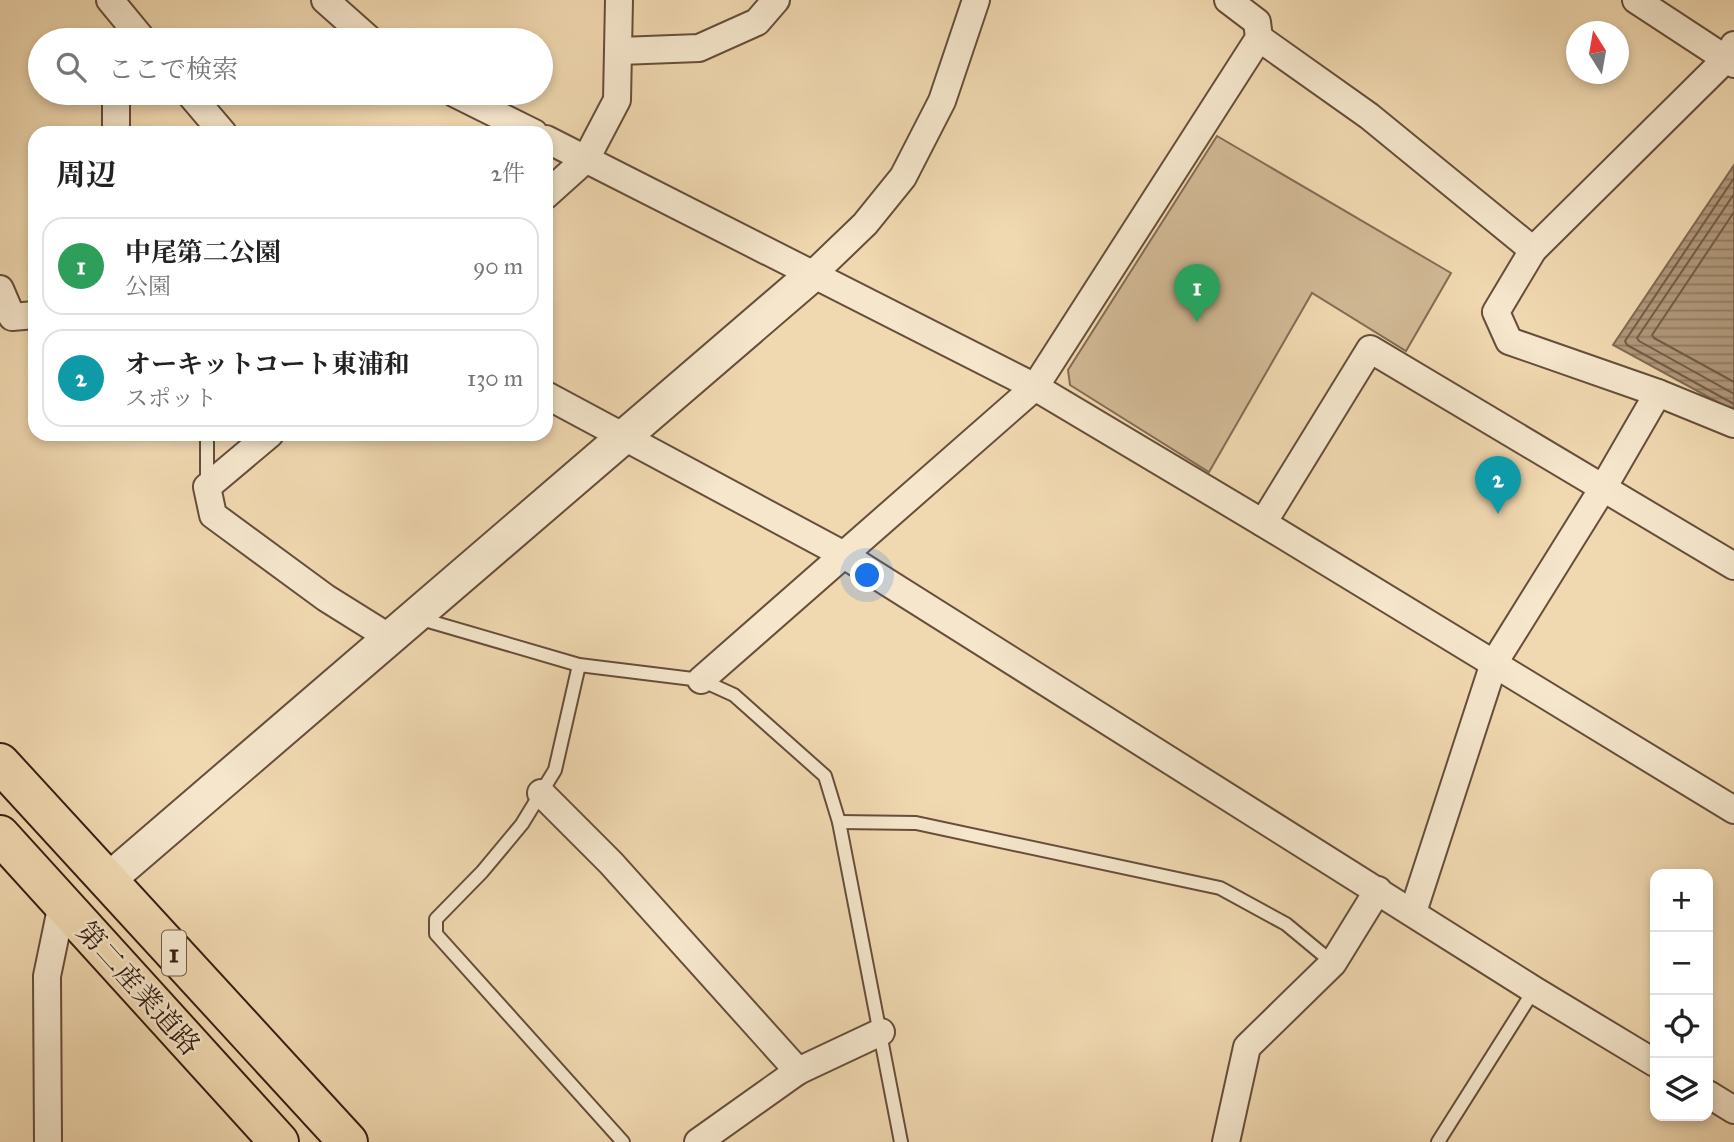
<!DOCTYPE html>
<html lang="ja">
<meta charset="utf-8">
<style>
body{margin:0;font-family:"IM FELL Great Primer","Noto Serif JP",serif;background:#f2f2f2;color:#222}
.controls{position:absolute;right:21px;bottom:21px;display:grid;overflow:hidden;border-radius:14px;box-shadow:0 4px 10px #0003}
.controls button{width:63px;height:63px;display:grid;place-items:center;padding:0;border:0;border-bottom:2px solid #e0e0e0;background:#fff;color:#222;font:35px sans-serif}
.compass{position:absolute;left:1566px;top:21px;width:63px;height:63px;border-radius:50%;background:#fff;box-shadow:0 4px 10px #0003;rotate:349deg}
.you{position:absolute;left:868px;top:576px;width:24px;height:24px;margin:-18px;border:5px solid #fff;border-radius:50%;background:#1a73e8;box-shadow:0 0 0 10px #1a73e833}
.badge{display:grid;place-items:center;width:46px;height:46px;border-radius:50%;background:#111827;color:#fff;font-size:23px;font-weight:700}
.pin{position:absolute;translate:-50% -58px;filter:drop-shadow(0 2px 4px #0008)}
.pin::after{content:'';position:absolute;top:37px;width:24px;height:21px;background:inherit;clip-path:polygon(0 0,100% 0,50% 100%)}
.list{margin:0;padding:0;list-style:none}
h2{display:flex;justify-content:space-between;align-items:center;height:91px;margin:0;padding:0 28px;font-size:30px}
h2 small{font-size:23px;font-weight:400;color:#767676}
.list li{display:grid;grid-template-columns:46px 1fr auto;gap:21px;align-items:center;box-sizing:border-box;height:98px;margin:0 14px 14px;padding:0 14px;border:2px solid #e0e0e0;border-radius:21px}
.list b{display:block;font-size:26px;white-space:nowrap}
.list p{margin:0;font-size:23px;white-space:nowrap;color:#767676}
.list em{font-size:23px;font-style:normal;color:#767676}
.icon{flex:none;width:38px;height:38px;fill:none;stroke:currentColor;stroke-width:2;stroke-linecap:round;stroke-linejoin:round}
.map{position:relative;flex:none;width:1734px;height:1142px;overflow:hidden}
.search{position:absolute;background:#fff;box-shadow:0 4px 10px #0003;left:28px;top:28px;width:525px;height:77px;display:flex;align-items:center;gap:18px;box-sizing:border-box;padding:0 24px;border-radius:38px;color:#767676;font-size:26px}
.panel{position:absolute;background:#fff;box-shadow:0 4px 10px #0003;left:28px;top:126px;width:525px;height:315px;border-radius:21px}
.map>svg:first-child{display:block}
</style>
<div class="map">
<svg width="1734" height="1142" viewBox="0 0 1734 1142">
<defs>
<pattern id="water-rules" width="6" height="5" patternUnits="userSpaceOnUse" patternTransform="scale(1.75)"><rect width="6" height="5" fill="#b1997b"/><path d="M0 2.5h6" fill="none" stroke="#917c64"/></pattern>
</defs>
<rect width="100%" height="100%" fill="#f0d8b0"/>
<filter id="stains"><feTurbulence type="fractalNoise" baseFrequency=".00286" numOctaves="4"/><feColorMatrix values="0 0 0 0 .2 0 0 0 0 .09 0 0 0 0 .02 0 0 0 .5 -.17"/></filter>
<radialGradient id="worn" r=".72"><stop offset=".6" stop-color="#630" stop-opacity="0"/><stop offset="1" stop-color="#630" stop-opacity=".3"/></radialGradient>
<!-- green -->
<polygon fill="#d1b995" stroke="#846c54" stroke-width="2" points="1217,136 1451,273 1406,351 1312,293 1209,472 1070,385 1068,370"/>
<!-- water -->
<polygon fill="url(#water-rules)" stroke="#816952" stroke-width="2" points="1734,165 1734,411 1613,345"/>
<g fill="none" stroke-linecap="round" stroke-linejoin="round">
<!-- shore -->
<g stroke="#745c48" stroke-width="2">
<polyline points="1734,178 1625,341 1627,345 1734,404"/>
<polyline points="1734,194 1637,338 1639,341 1734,394"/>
<polyline points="1734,212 1652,335 1654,338 1734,382"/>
</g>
<defs>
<g id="service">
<polyline points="207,434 207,484"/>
<polyline points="418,618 579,665 701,680 734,695 825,776 839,822 901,1142"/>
<polyline points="579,665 555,770 522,824 482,872 436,919 436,934 623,1142"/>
<polyline points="839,822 916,823 1220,888 1286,924 1333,963"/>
<polyline points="1438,1142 1534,990"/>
</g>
<g id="minor">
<polyline points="110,0 143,40"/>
<polyline points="325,0 370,40"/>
<polyline points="1636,0 1726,59 1734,45"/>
<polyline points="1259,38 1369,116 1533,250"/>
<polyline points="620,51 699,48 757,22 776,0"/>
<polyline points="1734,64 1726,59 1533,250 1496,312 1509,341 1658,393 1734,424"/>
<polyline points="116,93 116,133"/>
<polyline points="189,93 223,133"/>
<polyline points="454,93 534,133"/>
<polyline points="546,139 1035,387 1263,523 1734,810"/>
<polyline points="546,195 586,159 617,100 619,0"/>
<polyline points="812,275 865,224 903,177 942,101 976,0"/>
<polyline points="0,289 12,317 35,315"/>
<polyline points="546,395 844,555 1534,990 1655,1063"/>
<polyline points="270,434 207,487 213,515 326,598 390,638"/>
<polyline points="1263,523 1370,349 1734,566"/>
<polyline points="701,680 1035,387 1259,38 1257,22 1228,0"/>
<polyline points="541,793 611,863 798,1071"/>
<polyline points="1413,912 1494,663 1603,488 1658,393"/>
<polyline points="1708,1094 1734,1110"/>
<polyline points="48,1142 47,976 62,904"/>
<polyline points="698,1142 798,1071 881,1032"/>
<polyline points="1226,1142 1247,1047 1333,963 1378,890"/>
</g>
<polyline id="tertiary" points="107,881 812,275"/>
<g id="primary">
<polyline points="0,763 348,1142"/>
<polyline points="0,835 279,1142"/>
</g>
</defs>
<!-- service casing -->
<use href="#service" stroke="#664e3b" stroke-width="16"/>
<!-- minor casing -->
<use href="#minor" stroke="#664e3b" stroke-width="30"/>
<!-- tertiary casing -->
<use href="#tertiary" stroke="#664e3b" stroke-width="37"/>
<!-- primary casing -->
<use href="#primary" stroke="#382014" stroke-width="42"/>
<!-- service -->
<use href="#service" stroke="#f5e6cc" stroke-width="12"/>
<!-- minor -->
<use href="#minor" stroke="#f5e6cc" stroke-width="26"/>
<!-- tertiary -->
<use href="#tertiary" stroke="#f5e6cc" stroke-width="33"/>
<!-- primary -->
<use href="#primary" stroke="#f0d8b0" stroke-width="38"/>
</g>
<g text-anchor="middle" stroke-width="5" stroke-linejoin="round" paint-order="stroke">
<!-- shield labels -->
<rect fill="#f5e6cc" stroke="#715b4b" stroke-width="2" x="162" y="930.5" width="24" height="45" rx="5"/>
<g font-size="26" font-weight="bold" fill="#382014">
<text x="174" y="962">1</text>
</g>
<!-- street labels -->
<g font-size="28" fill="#382014" stroke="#f5e6cc">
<text transform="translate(139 988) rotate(48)" y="10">第二産業道路</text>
</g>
</g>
<rect width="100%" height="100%" filter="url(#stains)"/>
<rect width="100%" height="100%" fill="url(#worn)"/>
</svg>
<div class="controls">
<button>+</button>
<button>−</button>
<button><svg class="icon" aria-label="locate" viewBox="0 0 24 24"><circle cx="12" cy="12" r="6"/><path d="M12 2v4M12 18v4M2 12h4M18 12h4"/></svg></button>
<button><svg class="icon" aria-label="layers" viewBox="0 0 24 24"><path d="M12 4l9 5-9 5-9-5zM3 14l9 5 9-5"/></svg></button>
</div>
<svg class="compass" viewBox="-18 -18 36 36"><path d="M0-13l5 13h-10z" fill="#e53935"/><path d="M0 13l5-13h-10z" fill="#767676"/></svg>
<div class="you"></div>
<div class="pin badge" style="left:1197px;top:322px;background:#2e9e5b">1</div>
<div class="pin badge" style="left:1498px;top:514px;background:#0f9aa8">2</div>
<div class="search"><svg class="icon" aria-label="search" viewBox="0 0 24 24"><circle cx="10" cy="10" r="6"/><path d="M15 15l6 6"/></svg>ここで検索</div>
<section class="panel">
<h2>周辺<small>2件</small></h2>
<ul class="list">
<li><span class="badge" style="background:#2e9e5b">1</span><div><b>中尾第二公園</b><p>公園</p></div><em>90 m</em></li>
<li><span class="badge" style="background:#0f9aa8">2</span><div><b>オーキットコート東浦和</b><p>スポット</p></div><em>130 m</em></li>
</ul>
</section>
</div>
